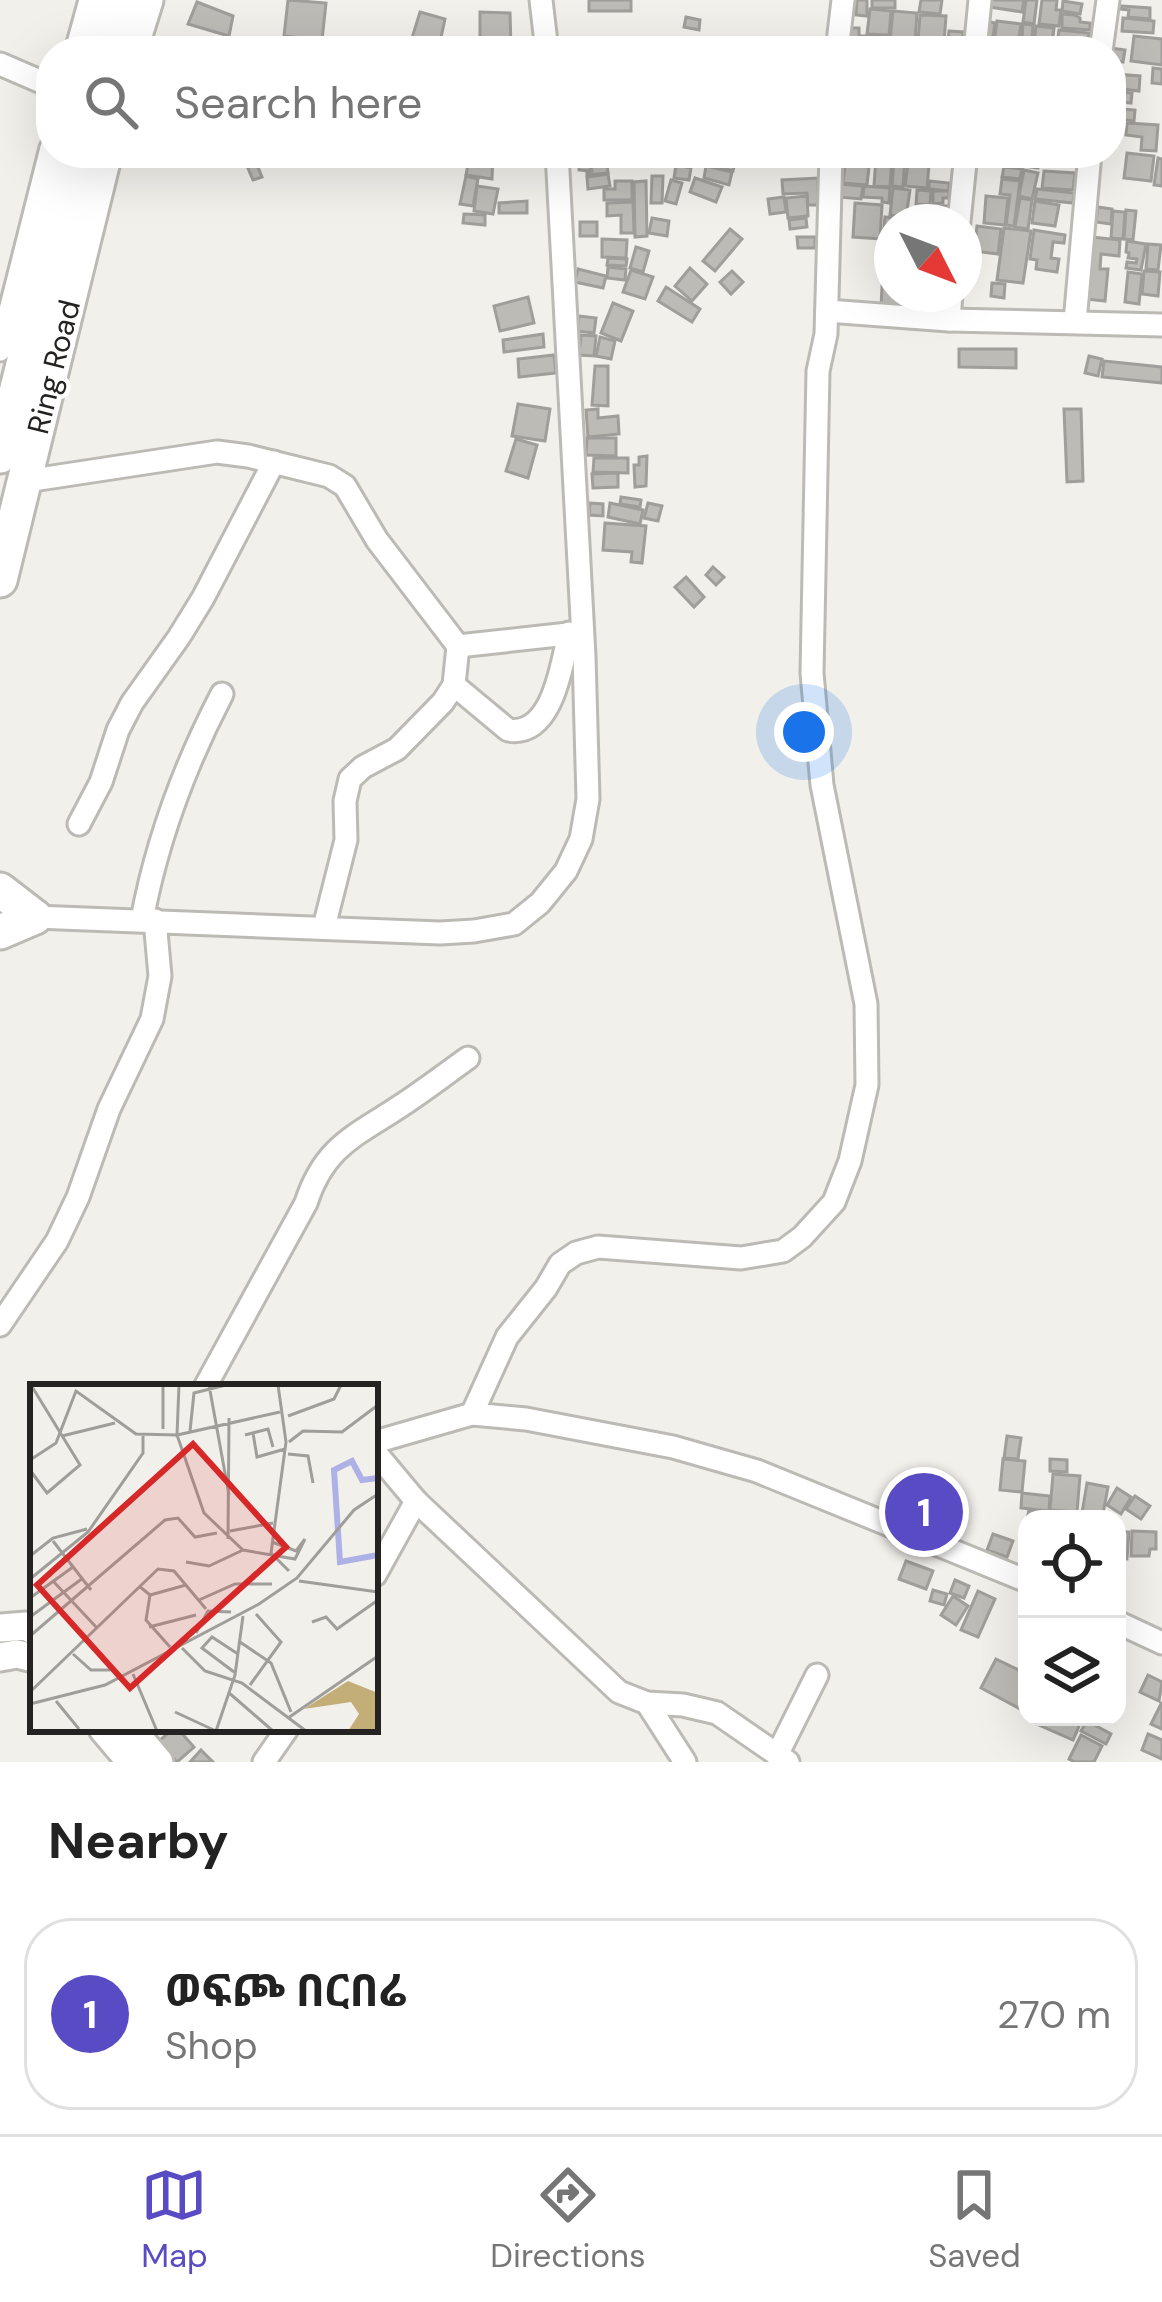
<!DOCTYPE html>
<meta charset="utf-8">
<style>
body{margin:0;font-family:"DM Sans","Noto Sans Ethiopic",sans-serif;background:#f6f6f6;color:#222}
.controls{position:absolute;right:36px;bottom:36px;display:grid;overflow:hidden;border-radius:24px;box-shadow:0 12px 48px #0002}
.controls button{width:108px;height:108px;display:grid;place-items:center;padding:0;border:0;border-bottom:3px solid #e0e0e0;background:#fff;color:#222;font:60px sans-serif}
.compass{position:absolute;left:874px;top:204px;width:108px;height:108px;border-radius:50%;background:#fff;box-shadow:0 12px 48px #0002;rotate:132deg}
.you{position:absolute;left:804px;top:732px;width:42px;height:42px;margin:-30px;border:9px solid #fff;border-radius:50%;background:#1a73e8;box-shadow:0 0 0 18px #1a73e833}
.badge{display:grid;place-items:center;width:78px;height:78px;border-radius:50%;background:#584bc3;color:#fff;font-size:39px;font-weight:700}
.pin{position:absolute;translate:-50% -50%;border:6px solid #fff;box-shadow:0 3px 12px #0006}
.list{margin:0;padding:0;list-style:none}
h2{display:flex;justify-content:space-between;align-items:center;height:156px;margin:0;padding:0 48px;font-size:51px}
h2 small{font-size:39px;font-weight:400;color:#767676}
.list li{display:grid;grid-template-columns:78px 1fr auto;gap:36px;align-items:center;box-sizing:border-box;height:192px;margin:0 24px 24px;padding:0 24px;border:3px solid #e0e0e0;border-radius:48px}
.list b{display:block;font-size:45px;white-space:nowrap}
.list p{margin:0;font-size:39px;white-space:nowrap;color:#767676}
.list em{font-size:39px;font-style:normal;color:#767676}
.icon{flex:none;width:66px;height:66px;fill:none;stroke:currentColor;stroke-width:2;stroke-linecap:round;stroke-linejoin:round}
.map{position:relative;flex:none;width:1162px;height:1762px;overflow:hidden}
.search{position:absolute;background:#fff;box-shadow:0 12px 48px #0002;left:36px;right:36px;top:36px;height:132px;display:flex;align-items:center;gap:30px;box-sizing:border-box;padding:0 42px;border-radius:48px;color:#767676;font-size:45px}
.sheet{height:372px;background:#fff}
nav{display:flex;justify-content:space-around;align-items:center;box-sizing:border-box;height:168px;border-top:3px solid #e0e0e0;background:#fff;font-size:33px;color:#767676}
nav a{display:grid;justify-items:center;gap:6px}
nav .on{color:#584bc3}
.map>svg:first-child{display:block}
</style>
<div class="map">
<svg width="1162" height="1762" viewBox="0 0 1162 1762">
<rect width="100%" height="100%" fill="#f2f0eb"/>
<!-- building -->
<g fill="#bdbbb6" stroke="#a09e9a" stroke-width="3">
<polygon points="288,0 326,3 322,40 284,36"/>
<rect x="589" y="0" width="42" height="11"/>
<polygon points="857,0 867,0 867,16 856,15"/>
<rect x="872" y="0" width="23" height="8"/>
<polygon points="921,0 942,0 940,14 919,12"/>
<polygon points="984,0 1024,0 1022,12 983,6"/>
<polygon points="1026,0 1037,0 1034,24 1023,22"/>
<polygon points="1042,0 1057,0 1056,10 1061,10 1059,26 1039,24"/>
<polygon points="1063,1 1082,4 1080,14 1062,11"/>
<polygon points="197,2 233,16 229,36 188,24"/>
<polygon points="1122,6 1150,8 1150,19 1128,17 1129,10 1120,9"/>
<polygon points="870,9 891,11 889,35 867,34"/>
<polygon points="893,11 917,13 915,42 890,40"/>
<polygon points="420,12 445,19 438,51 408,51"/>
<polygon points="480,12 510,13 511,47 480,47"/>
<polygon points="1062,14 1074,15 1080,18 1080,22 1090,23 1090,30 1062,28"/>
<polygon points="920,15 946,16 944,42 918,41"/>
<polygon points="686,17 700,20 699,30 684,27"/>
<polygon points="1123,18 1154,21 1153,33 1122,31"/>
<polygon points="985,21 995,23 991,51 981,51"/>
<polygon points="997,21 1021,24 1017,51 993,50"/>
<polygon points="1023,24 1033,25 1031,51 1021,51"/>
<polygon points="1036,26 1054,28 1051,51 1033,51"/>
<polygon points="844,28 859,28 859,36 885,36 884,47 844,47"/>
<polygon points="1059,30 1089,33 1088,48 1057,46"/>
<polygon points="949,31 963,32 962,51 931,51 931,46 947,47"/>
<polygon points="1134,36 1162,39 1162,65 1131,61"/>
<polygon points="1111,48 1125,50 1123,62 1111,60"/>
<polygon points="1153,68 1162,69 1162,84 1152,83"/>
<polygon points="1115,74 1140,76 1139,91 1113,88"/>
<polygon points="1111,91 1132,93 1131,103 1111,101"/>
<polygon points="1111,108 1135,110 1134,121 1111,118"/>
<polygon points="1127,123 1158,125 1156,151 1141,150 1142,137 1126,135"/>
<polygon points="470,153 493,155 492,179 466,175"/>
<polygon points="581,153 599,153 598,163 591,162 590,171 579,170"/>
<polygon points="606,153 644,153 642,164 605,158"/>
<polygon points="650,153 665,155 664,166 648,164"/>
<polygon points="723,153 737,154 733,171 707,165 709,156 721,159"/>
<polygon points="988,153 1015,155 1023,153 1021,168 987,163"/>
<polygon points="1025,153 1038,153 1040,156 1038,168 1023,166"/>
<polygon points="1127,153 1154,156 1151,181 1124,178"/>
<polygon points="253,155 262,177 253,180 244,159"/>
<polygon points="876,157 892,158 890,187 874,186"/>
<polygon points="894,158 905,159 903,187 892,186"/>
<polygon points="1158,158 1162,159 1162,186 1154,185"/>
<polygon points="908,163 929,165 927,188 905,186"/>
<polygon points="607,164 608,173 587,175 587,172 592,171 591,165"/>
<polygon points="676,165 691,168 689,180 674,178"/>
<polygon points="845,165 869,167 867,185 843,183"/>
<polygon points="706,166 732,172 729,185 704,178"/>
<polygon points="1004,167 1022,169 1020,179 1002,177"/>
<polygon points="1024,170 1038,173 1032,199 1019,196"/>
<polygon points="1044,171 1075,173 1073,190 1042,188"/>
<polygon points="608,174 610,186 588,189 587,177"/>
<polygon points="466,176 478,179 473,206 460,204"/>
<polygon points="652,176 663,176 662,203 651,203"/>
<polygon points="695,178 722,187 716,202 690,192"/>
<polygon points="818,178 818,205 808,205 807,193 783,194 782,180"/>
<polygon points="1002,179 1020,181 1014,226 1006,225 1010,195 1000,194"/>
<polygon points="671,180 682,183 676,204 665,201"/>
<polygon points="615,181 632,181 632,200 604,200 604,189 615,189"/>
<polygon points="646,181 647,236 635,237 634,182"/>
<polygon points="929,181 949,183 949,191 929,189"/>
<polygon points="839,184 863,186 861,199 838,197"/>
<polygon points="477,186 498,189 493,214 474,211"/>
<polygon points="864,186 890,188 889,203 882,202 882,198 863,197"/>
<polygon points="893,188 910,190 906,217 890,215"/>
<polygon points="1037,189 1074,193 1073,203 1035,199"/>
<polygon points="917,190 931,191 930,205 916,204"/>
<polygon points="933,191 949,191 949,198 943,198 943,203 933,204"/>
<polygon points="807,196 808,216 788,218 786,198"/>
<polygon points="986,196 1008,198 1005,225 984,223"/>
<polygon points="784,197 786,212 770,214 768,199"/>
<polygon points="1020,198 1032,200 1028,229 1015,227"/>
<polygon points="527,201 527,213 499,213 499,203"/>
<polygon points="1035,201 1059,205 1055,226 1032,223"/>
<polygon points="633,202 634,233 621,233 621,215 607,216 607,203"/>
<polygon points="855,203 882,205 880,239 853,237"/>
<rect x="935" y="206" width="12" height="13"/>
<polygon points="1098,207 1112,209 1111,224 1096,222"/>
<polygon points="1126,210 1136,211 1133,240 1124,239"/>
<polygon points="1113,211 1125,212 1123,239 1111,238"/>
<polygon points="464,214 485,215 485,225 463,223"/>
<polygon points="885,217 929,221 929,222 892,222 892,248 882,248"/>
<polygon points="652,218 669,221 667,236 649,233"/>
<polygon points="806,218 807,227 790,229 789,220"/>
<rect x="580" y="222" width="17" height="14"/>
<polygon points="977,226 1001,229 998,254 974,251"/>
<polygon points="1004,228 1031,231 1023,283 997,280"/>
<polygon points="730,229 742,239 715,271 703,261"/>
<polygon points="1034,230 1065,235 1064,243 1053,242 1051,258 1059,259 1057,272 1036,269 1037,260 1030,259"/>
<polygon points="797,237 815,237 815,248 798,248"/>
<polygon points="1092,237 1120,240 1119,256 1101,254 1100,269 1108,269 1105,301 1086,299"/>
<polygon points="602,239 627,240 626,258 602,257"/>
<polygon points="1127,241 1146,244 1141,270 1126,268 1127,262 1136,263 1137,259 1128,258 1129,253 1126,252"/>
<polygon points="1148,244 1161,245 1158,270 1146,269"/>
<polygon points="636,247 649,251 643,272 630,268"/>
<polygon points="608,258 627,259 626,266 607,265"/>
<polygon points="608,267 626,269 625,280 607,278"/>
<polygon points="690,268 707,284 692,301 675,286"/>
<polygon points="578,269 606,276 603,288 575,282"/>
<polygon points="631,270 653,277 645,299 623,292"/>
<polygon points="892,270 892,285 883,285 883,271"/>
<polygon points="732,271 743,282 731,294 720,282"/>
<polygon points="1144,271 1160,272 1158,296 1142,294"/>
<polygon points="1128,272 1142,274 1139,304 1125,302"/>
<polygon points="992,283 1005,284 1004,298 991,296"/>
<polygon points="882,286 892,286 892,294 913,294 912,309 881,308"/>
<polygon points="666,287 700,309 692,322 658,301"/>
<polygon points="916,294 940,294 938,312 915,310"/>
<polygon points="528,297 534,323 500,331 494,306"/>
<polygon points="613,303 633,311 621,341 601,333"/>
<polygon points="579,316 596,318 594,333 577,331"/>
<polygon points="543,334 544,347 504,352 503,340"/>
<polygon points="581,335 596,336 594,356 579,355"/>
<polygon points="600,337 615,341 611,359 596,356"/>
<polygon points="959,349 1016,349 1016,368 959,367"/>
<polygon points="554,355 556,373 519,377 518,359"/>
<polygon points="1089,356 1102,359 1098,376 1085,373"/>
<polygon points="1104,361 1162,367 1162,383 1102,377"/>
<polygon points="595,366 608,366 608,406 592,405"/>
<polygon points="518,404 550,409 545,441 512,436"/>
<polygon points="598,409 598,418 618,416 619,434 588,437 586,410"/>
<polygon points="1064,409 1081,409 1083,481 1067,482"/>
<polygon points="587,438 616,438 616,456 586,455"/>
<polygon points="516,439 537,445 528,478 506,471"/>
<polygon points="647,456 646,486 635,487 634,465 639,465 639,457"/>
<polygon points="594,458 628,458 628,473 593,472"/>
<polygon points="618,473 618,487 593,488 592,474"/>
<polygon points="621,497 641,500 640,507 620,504"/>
<polygon points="590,503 603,504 603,516 589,515"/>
<polygon points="610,503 643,510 640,524 608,517"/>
<polygon points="648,503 662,506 658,521 644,518"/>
<polygon points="605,523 646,526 642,563 631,562 632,552 603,550"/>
<polygon points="713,567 724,577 716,585 706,575"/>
<polygon points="686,577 704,597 694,607 675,587"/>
<polygon points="1007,1436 1021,1438 1018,1459 1004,1458"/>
<polygon points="1003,1459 1025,1461 1022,1492 1000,1490"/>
<polygon points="1050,1459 1067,1460 1067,1472 1050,1471"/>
<polygon points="1053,1474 1080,1476 1077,1512 1050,1510"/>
<polygon points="1087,1483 1108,1487 1102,1519 1081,1519"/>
<polygon points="1117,1488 1131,1497 1121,1514 1107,1505"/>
<polygon points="1022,1493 1050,1496 1049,1511 1021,1508"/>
<polygon points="1135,1496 1150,1506 1141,1519 1126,1509"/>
<polygon points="1029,1510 1058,1514 1057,1519 1027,1519"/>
<polygon points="934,1517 947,1521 943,1534 930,1530"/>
<polygon points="1117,1531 1129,1532 1127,1559 1117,1559"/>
<polygon points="1132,1531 1156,1532 1156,1549 1150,1549 1149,1556 1131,1556"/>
<polygon points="993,1534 1013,1541 1007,1557 987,1550"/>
<polygon points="906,1561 933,1571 926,1589 899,1579"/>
<polygon points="955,1580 969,1586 964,1598 950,1593"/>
<polygon points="933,1590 947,1594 944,1605 930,1601"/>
<polygon points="978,1591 995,1599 978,1637 961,1630"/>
<polygon points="953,1596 968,1606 956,1625 941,1615"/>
<polygon points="996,1659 1027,1674 1027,1705 1024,1711 981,1688"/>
<polygon points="1148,1675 1162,1682 1159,1701 1140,1692"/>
<polygon points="1162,1702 1162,1729 1151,1724"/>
<polygon points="1034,1717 1083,1717 1073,1740 1032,1722"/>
<polygon points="1087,1721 1111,1734 1106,1744 1081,1731"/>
<polygon points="173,1729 178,1729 194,1747 177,1762 159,1741"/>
<polygon points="1148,1734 1162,1740 1162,1759 1142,1750"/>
<polygon points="1081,1735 1102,1746 1094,1762 1075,1762 1069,1759"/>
<polygon points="201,1750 213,1762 190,1762"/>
</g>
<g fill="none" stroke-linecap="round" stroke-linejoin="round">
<defs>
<g id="minor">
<polyline points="541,0 547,51"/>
<polyline points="76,51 90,0"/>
<polyline points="837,51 843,0"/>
<polyline points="975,51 980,0"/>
<polyline points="1101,51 1108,0"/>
<polyline points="0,64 51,86"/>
<polyline points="959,222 966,153"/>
<polyline points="827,311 949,320 1162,325"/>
<polyline points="949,320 951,294"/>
<polyline points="1075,322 1090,153"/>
<polyline points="0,350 51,148"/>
<polyline points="26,481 217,452 248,456 329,476 345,486 377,540 458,646 454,685 443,702 397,749 363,767 350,779 345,801 346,840 324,927"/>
<polyline points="458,646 577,633"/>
<path d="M454,685L508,730C552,738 562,665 569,633"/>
<polyline points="79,824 101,782 118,730 132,703 179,637 203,598 274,462"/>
<polyline points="35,917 440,933 474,931 514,924 540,903 566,871 581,839 588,799 584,656 557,153"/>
<path d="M142,920C157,839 184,767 222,694"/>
<polyline points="0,1325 57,1241 78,1197 109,1109 152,1019 160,976 155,920"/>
<path d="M205,1387L306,1203C325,1144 358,1135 405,1103C426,1089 447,1073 468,1058"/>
<polyline points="472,1414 507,1337 546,1288 560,1264 576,1253 598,1247 741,1258 783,1251 802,1237 834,1202 850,1161 867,1085 866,1004 822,785 812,673 818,371 826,334 831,153"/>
<polyline points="375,1442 472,1414 526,1419 673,1447 757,1471 1027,1581"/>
<polyline points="375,1452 416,1501 619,1692 647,1703 683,1705 717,1713 788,1762"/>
<polyline points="375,1575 416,1501"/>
<polyline points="1117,1622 1162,1643"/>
<polyline points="647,1703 685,1762"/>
<polyline points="777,1755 817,1675"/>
<polyline points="264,1762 287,1729"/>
</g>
<g id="major">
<polyline points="0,1628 26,1626 33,1630"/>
<polyline points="0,1657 17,1654 33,1658"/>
<polyline points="103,1729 131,1762"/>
<polyline points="131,1729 159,1762"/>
</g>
<g id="highway">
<polyline points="102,51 116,0"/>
<polyline points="130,51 146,0"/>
<polyline points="0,456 76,153"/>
<polyline points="0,580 105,153"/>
<polyline points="0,890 35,917"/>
<polyline points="0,932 35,917"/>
</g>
</defs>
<!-- minor casing -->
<use href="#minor" stroke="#bcbab5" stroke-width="27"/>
<!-- major casing -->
<use href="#major" stroke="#bcbab5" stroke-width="33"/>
<!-- highway casing -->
<use href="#highway" stroke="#bcbab5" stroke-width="39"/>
<!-- minor -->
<use href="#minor" stroke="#fff" stroke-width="21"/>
<!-- major -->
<use href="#major" stroke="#fff" stroke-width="27"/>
<!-- highway -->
<use href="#highway" stroke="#fff" stroke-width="33"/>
</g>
<g text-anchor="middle" stroke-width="9" stroke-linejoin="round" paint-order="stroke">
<!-- street labels -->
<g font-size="30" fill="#242321" stroke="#fff">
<text transform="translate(54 367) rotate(-76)" y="10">Ring Road</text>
</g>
</g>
<!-- overview -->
<g transform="translate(30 1384)">
<rect width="348" height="348" fill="#f2f0eb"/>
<path d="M318,297L348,309V347H318L329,330L321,318L274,325Z" fill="#c4ae78"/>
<path fill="none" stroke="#aeb1e6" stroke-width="6" d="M348,94L332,96L322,77L304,86L310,178L348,171"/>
<path fill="none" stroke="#a09e9a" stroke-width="3" d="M133,1V45M149,1L147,51L250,28M179,1L199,111M248,1L256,58L241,169L259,187M258,32L304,15L311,1M160,47L164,9L196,1M223,49L227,73L255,65M215,51L238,45L243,63M32,52L85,39M259,58L273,47L312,48L348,21M258,70L278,72L283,99M0,76L26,59L46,7L106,50L147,51L174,129L213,166L265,175L275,155M0,86L17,109L50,81L1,1M200,147L243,139M198,155L199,34M23,157L61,206M242,158L266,167L275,155M0,172L23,154L57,145M156,178L179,182L213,166M0,195L58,148L113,69V52M23,197L67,244M269,197L348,208M109,202L120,211L156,201M120,211L116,236L140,263M0,214L43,183M169,216L205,200H242M0,233L53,194M282,238L296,233L307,245L348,216M119,243L166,231M166,249L178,227L201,228M0,252L135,136L148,134L165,153L187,149M210,258L241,279L261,328M152,264L175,287L212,299L276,347M43,270L61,286H80M204,288L172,264L182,253L208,270M103,290L127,347M220,301L251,258L226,230M0,308L128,185L144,187L176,225M198,308L243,347M26,317L49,345M0,320L75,301L229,220L267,194L324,126L348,110M145,328L186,347M258,334L348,272M186,347L205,291L213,232"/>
<path fill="#d62828" fill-opacity="0.15" stroke="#d62828" stroke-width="6" d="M163,60L256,163L100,304L7,201Z"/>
<rect width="348" height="348" fill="none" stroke="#242321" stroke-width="6"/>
</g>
</svg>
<div class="controls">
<button><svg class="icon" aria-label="locate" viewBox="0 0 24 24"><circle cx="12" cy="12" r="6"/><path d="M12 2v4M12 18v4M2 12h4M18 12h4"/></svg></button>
<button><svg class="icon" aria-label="layers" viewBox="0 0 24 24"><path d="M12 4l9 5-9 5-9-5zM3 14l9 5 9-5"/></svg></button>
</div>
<svg class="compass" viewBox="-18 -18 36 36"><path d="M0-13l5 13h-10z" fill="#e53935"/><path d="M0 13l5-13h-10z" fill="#767676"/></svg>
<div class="you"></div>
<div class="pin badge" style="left:924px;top:1512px">1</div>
<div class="search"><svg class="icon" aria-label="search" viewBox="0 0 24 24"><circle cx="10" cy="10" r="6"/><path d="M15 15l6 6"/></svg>Search here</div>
</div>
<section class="sheet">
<h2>Nearby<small></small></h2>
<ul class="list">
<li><span class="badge">1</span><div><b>ወፍጮ በርበሬ</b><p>Shop</p></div><em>270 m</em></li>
</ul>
</section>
<nav>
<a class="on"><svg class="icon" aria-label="map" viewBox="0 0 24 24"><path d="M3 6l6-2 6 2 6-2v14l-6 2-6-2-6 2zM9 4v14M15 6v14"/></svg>Map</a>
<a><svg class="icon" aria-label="directions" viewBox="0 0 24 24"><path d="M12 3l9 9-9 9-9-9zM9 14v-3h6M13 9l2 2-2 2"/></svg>Directions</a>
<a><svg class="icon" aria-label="saved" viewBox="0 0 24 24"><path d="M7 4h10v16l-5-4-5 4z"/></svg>Saved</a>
</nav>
